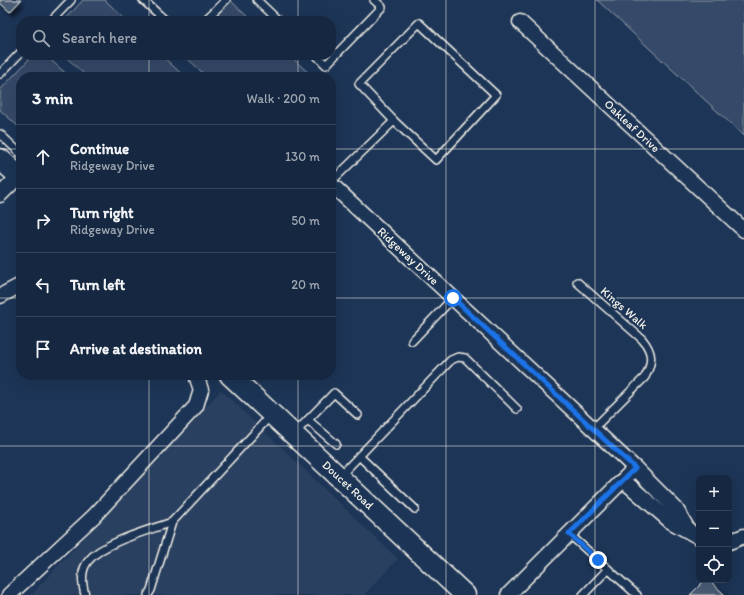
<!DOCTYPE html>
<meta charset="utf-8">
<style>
body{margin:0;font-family:Itim,sans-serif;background:#1f3048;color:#f1f3f6}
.controls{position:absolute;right:12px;bottom:12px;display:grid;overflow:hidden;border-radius:8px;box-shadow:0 4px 16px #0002}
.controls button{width:36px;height:36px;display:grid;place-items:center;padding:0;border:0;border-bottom:1px solid #35445a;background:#162841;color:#f1f3f6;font:20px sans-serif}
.stop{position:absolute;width:12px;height:12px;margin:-9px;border:3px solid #1a73e8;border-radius:50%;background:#fff}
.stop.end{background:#1a73e8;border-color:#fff;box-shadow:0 1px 4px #0008}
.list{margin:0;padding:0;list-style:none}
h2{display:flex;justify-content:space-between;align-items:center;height:52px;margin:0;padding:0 16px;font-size:17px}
h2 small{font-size:13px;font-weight:400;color:#9ea6b1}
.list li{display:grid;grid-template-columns:26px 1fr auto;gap:12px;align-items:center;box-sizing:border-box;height:64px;padding:0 16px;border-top:1px solid #35445a}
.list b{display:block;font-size:15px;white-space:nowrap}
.list p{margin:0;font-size:13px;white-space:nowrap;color:#9ea6b1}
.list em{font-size:13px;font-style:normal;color:#9ea6b1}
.icon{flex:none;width:22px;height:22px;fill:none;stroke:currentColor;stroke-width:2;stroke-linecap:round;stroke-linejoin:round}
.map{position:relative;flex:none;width:744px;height:595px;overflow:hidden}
.search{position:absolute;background:#162841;box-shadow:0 4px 16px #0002;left:16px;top:16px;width:320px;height:44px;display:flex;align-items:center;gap:10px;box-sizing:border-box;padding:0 14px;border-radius:16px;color:#9ea6b1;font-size:15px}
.panel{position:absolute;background:#162841;box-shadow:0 4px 16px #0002;left:16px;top:72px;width:320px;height:308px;border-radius:16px}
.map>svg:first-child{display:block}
</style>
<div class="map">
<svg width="744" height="595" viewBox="0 0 744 595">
<defs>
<filter id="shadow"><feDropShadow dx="3.5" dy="3.5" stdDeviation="2" flood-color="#0009"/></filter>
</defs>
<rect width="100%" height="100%" fill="#1d3557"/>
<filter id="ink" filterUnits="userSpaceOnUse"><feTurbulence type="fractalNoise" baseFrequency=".025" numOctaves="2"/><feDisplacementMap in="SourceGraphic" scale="8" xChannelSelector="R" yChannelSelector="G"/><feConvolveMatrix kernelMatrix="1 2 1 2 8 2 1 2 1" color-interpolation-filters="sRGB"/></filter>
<g filter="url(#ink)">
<!-- built -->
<polygon fill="#2a4060" points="221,390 398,559 364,595 31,595"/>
<!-- green -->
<g fill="#354a67" stroke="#949ea8">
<polygon points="83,0 105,0 127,21 64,21"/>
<polygon points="230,0 252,21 211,21"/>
<polygon points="597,0 744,0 744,136"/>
<polygon points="33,55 45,55 70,77 21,77 21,129 0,110 0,90"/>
<polygon points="64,55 161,55 185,77 87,77"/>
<polygon points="184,55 289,55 313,77 207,77"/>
</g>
<!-- building -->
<g fill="#485b74" stroke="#f4f1e8" filter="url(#shadow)">
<polygon points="0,0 21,0 10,12 0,3"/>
<polygon points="705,580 709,580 725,595 690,595"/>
</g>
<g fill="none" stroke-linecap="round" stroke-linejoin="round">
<defs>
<g id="lane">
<polyline points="143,0 166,21"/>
<polyline points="257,0 279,21"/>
<polyline points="51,21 71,0"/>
<polyline points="204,21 226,0"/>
<polygon points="419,23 496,95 436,160 394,121 359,84"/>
<polyline points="316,55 326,65 382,7 374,0"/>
<polyline points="0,74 21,52"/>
<polyline points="0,134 21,154"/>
<polyline points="331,182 394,121"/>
<path d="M577,282L642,339C653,352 653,362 645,377L593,429"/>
<polyline points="412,341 453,298"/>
<polyline points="308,420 336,444"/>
<polyline points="294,434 334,393 358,415"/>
<polyline points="359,456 415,509"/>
<polyline points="340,476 451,360 458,357 465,358 517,409"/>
<polyline points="569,534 637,595"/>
<path d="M85,595C82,583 80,570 89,560C104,542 150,530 172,522"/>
<polyline points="148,595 151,590 172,522 271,415"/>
<polyline points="583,595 608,569"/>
</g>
<g id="street">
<polyline points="520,22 744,230"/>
<polyline points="331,184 635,468 676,509 689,531"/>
<polyline points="0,195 19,176"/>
<polyline points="0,296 21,285"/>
<polyline points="623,480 670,521 699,537"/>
<polyline points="729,542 744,536"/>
<polyline points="9,595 94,516 196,406 201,390 196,375"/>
<polyline points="508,595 635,468"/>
</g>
<g id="secondary">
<polyline points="0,159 21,178"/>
<polyline points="230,375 465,595"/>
</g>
</defs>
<!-- lane casing -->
<use href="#lane" stroke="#f4f1e8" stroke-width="10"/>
<!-- street casing -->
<use href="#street" stroke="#f4f1e8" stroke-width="17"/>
<!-- secondary casing -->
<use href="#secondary" stroke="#f4f1e8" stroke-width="23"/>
<!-- lane -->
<use href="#lane" stroke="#1d3557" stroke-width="7"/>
<!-- street -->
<use href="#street" stroke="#1d3557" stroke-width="14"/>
<!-- secondary -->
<use href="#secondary" stroke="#1d3557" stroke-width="20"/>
</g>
</g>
<g fill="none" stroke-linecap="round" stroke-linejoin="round" filter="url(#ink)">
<!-- route -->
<polyline stroke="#1a73e8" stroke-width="5" points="453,298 635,468 569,534 598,560"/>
</g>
<!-- grid -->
<path fill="none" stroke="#f4f1e8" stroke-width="1" stroke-opacity="0.55" d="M149,0V21M298,0V21M446,0V595M595,0V595M149,55V77M298,55V77M0,149H21M331,149H744M0,298H21M331,298H744M149,375V595M298,375V595M0,446H744"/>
<g text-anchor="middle" stroke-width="4" stroke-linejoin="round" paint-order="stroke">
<!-- street labels -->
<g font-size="12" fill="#f4f1e8" stroke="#1d3557">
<text transform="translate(632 126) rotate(43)" y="4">Oakleaf Drive</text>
<text transform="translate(408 256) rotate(43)" y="4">Ridgeway Drive</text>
<text transform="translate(624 308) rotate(41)" y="4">Kings Walk</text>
<text transform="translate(348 485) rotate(43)" y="4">Doucet Road</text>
</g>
</g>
</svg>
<div class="controls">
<button>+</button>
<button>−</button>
<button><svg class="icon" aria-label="locate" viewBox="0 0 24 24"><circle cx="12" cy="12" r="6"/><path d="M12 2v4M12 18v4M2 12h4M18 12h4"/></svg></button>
</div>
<div class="stop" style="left:453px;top:298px"></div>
<div class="stop end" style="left:598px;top:560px"></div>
<div class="search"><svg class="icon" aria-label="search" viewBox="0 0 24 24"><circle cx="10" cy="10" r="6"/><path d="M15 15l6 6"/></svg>Search here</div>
<section class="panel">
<h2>3 min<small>Walk · 200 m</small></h2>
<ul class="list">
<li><svg class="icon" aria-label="ahead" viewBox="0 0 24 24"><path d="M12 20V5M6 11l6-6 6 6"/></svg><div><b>Continue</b><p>Ridgeway Drive</p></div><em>130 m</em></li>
<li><svg class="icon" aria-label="right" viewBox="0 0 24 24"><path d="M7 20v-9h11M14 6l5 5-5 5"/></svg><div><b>Turn right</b><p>Ridgeway Drive</p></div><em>50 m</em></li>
<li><svg class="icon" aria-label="left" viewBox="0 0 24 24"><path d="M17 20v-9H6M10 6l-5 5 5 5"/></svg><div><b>Turn left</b></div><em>20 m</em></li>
<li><svg class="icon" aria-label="arrive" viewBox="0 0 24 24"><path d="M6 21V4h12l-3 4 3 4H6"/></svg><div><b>Arrive at destination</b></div></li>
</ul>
</section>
</div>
